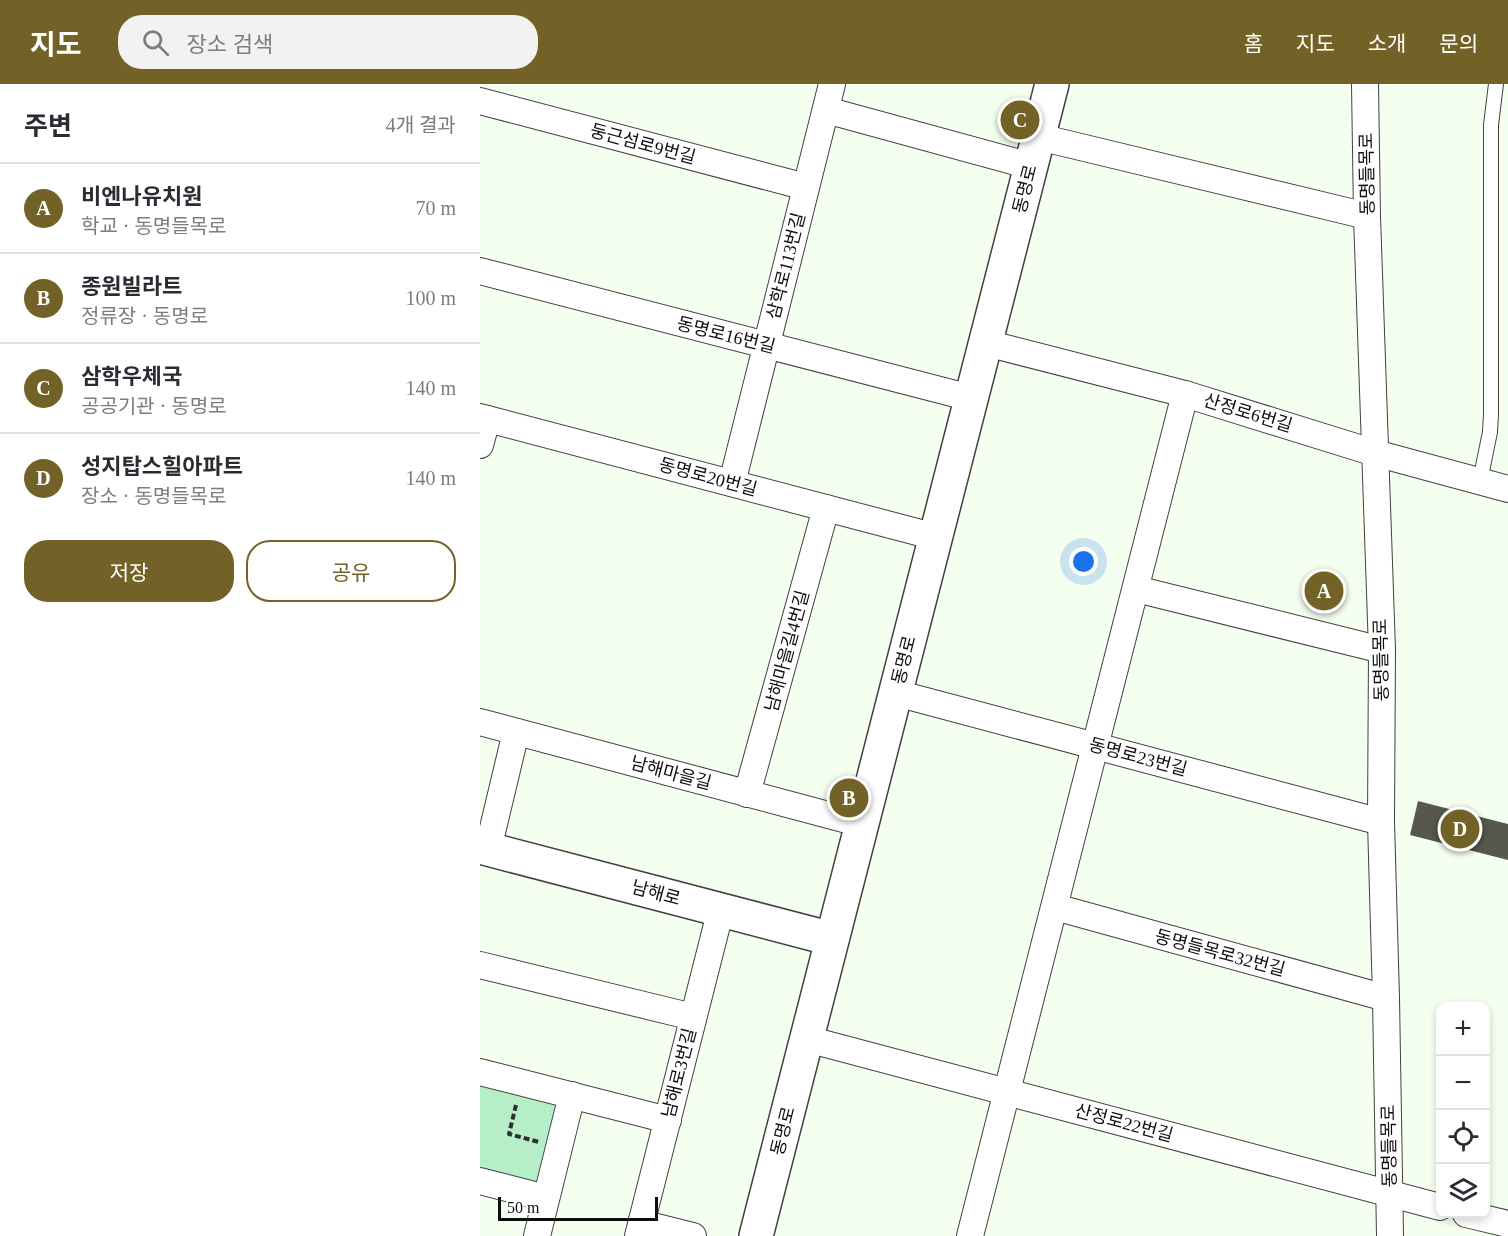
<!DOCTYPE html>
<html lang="ko">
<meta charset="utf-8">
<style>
body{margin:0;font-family:"Times New Roman","Noto Sans KR",serif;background:#f2f2f3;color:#2b2b33}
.controls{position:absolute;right:18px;bottom:18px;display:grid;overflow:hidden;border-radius:12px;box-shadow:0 3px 9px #0003}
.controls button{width:54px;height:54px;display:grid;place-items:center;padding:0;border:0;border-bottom:2px solid #e1e1e2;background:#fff;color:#2b2b33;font:30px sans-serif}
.scale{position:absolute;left:18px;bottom:15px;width:160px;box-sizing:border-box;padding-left:6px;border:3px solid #0e0e0e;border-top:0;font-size:16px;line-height:21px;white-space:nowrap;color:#0e0e0e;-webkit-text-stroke:4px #fff;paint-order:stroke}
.you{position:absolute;left:604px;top:478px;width:21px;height:21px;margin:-15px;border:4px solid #fff;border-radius:50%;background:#1a73e8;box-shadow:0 0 0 9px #1a73e833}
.badge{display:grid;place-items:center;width:39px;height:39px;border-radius:50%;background:#736227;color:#fff;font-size:20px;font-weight:700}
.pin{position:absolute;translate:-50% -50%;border:3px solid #fff;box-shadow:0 2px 6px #0006}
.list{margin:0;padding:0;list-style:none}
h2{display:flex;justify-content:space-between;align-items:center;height:78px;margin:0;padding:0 24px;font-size:26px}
h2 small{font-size:20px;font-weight:400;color:#7c7c81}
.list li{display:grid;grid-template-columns:39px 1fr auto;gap:18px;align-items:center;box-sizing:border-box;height:90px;padding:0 24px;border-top:2px solid #e1e1e2}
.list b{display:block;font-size:22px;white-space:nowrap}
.list p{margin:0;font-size:20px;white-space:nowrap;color:#7c7c81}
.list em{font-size:20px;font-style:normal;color:#7c7c81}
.actions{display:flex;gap:12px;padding:18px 24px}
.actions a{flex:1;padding:14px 0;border:2px solid #736227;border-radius:24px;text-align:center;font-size:21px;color:#736227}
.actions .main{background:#736227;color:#fff}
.icon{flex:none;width:33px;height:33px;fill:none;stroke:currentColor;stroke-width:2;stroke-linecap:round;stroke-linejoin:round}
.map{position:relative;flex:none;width:1028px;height:1152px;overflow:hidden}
header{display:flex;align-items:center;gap:36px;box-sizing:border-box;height:84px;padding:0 30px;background:#736227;color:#fff}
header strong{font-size:28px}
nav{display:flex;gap:33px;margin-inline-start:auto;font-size:21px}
.search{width:420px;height:54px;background:#f2f2f3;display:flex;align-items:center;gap:15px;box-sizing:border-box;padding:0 21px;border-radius:24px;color:#7c7c81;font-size:22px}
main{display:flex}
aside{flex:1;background:#fff}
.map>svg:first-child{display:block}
</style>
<header>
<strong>지도</strong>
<div class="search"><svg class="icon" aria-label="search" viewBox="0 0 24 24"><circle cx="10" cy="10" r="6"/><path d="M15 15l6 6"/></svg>장소 검색</div>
<nav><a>홈</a><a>지도</a><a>소개</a><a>문의</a></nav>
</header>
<main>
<aside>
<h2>주변<small>4개 결과</small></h2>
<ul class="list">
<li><span class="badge">A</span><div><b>비엔나유치원</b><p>학교 · 동명들목로</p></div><em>70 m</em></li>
<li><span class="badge">B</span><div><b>종원빌라트</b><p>정류장 · 동명로</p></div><em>100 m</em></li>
<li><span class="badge">C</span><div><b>삼학우체국</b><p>공공기관 · 동명로</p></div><em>140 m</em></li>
<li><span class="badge">D</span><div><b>성지탑스힐아파트</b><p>장소 · 동명들목로</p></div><em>140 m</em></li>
</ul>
<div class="actions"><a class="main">저장</a><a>공유</a></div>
</aside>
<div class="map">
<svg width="1028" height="1152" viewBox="0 0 1028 1152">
<rect width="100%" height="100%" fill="#f5fff0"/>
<!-- green -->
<polygon fill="#b5eec7" points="0,995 83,1015 61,1104 0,1089"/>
<!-- building -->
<polygon fill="#55584a" points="938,717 1028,740 1028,776 930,751"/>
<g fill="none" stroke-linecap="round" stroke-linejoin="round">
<defs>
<polyline id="service" points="1000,397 1010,348 1011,330 1011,41 1016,0"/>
<g id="minor">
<polyline points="885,0 887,132 902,566 901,738 906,914 910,1152"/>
<polyline points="0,17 326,103"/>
<polyline points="346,26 551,82"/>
<polyline points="559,53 887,132"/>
<polyline points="0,187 491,314"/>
<polyline points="506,259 705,310 895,369 1028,405"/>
<polyline points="0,333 456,453"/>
<polyline points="0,361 7,335"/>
<polyline points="252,399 352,0"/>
<polyline points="656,505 902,566"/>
<polyline points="416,609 901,738"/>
<polyline points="0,638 382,740"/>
<polyline points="267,710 346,424"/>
<polyline points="8,765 36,648"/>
<polyline points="575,823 906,914"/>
<polyline points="0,881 213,933"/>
<polyline points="327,955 960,1123"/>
<polyline points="0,988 188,1036"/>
<polyline points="0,1097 66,1114"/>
<polyline points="986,1130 1028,1140"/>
<polyline points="161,1139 213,1152"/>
<polyline points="57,1152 92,1011"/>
<polyline points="158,1152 241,825"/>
<polyline points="490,1152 705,310"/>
</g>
<g id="tertiary">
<polyline points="0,763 352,855"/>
<polyline points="276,1152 572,0"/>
</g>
</defs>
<!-- service casing -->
<use href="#service" stroke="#414141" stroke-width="16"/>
<!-- minor casing -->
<use href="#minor" stroke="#414141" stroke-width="28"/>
<!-- tertiary casing -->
<use href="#tertiary" stroke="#414141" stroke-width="36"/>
<!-- path -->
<polyline stroke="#303030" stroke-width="4" stroke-dasharray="6 3" stroke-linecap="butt" points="36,1021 29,1050 59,1058"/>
<!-- service -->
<use href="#service" stroke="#fff" stroke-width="14"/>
<!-- minor -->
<use href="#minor" stroke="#fff" stroke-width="26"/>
<!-- tertiary -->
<use href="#tertiary" stroke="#fff" stroke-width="33"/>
</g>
<g text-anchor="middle" stroke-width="6" stroke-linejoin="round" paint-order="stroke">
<!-- street labels -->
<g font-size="18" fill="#0e0e0e" stroke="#fff">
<text transform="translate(163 60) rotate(15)" y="6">둥근섬로9번길</text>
<text transform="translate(887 90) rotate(-91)" y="6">동명들목로</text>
<text transform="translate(545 105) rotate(-76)" y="6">동명로</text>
<text transform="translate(306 182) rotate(-76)" y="6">삼학로113번길</text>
<text transform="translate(246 251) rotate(14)" y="6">동명로16번길</text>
<text transform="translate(768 329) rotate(17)" y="6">산정로6번길</text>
<text transform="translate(228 393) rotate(15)" y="6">동명로20번길</text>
<text transform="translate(307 567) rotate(-75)" y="6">남해마을길4번길</text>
<text transform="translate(424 576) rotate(-76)" y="6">동명로</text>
<text transform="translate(901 576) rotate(-91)" y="6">동명들목로</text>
<text transform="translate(658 673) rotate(15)" y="6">동명로23번길</text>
<text transform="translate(191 689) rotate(15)" y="6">남해마을길</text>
<text transform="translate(176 809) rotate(15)" y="6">남해로</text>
<text transform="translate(740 869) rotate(15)" y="6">동명들목로32번길</text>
<text transform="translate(199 989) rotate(-76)" y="6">남해로3번길</text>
<text transform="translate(644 1039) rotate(15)" y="6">산정로22번길</text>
<text transform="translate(303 1047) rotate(-76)" y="6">동명로</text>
<text transform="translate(909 1062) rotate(-91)" y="6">동명들목로</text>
</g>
</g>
</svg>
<div class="controls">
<button>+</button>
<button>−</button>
<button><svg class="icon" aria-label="locate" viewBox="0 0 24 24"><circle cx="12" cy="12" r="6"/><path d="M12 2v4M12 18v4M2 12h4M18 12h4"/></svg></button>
<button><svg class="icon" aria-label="layers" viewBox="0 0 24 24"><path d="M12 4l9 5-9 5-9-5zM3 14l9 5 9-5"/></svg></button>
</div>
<div class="scale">50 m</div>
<div class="you"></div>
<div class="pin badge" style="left:844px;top:507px">A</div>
<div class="pin badge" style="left:369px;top:714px">B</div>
<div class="pin badge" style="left:540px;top:36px">C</div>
<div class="pin badge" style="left:980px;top:745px">D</div>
</div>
</main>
